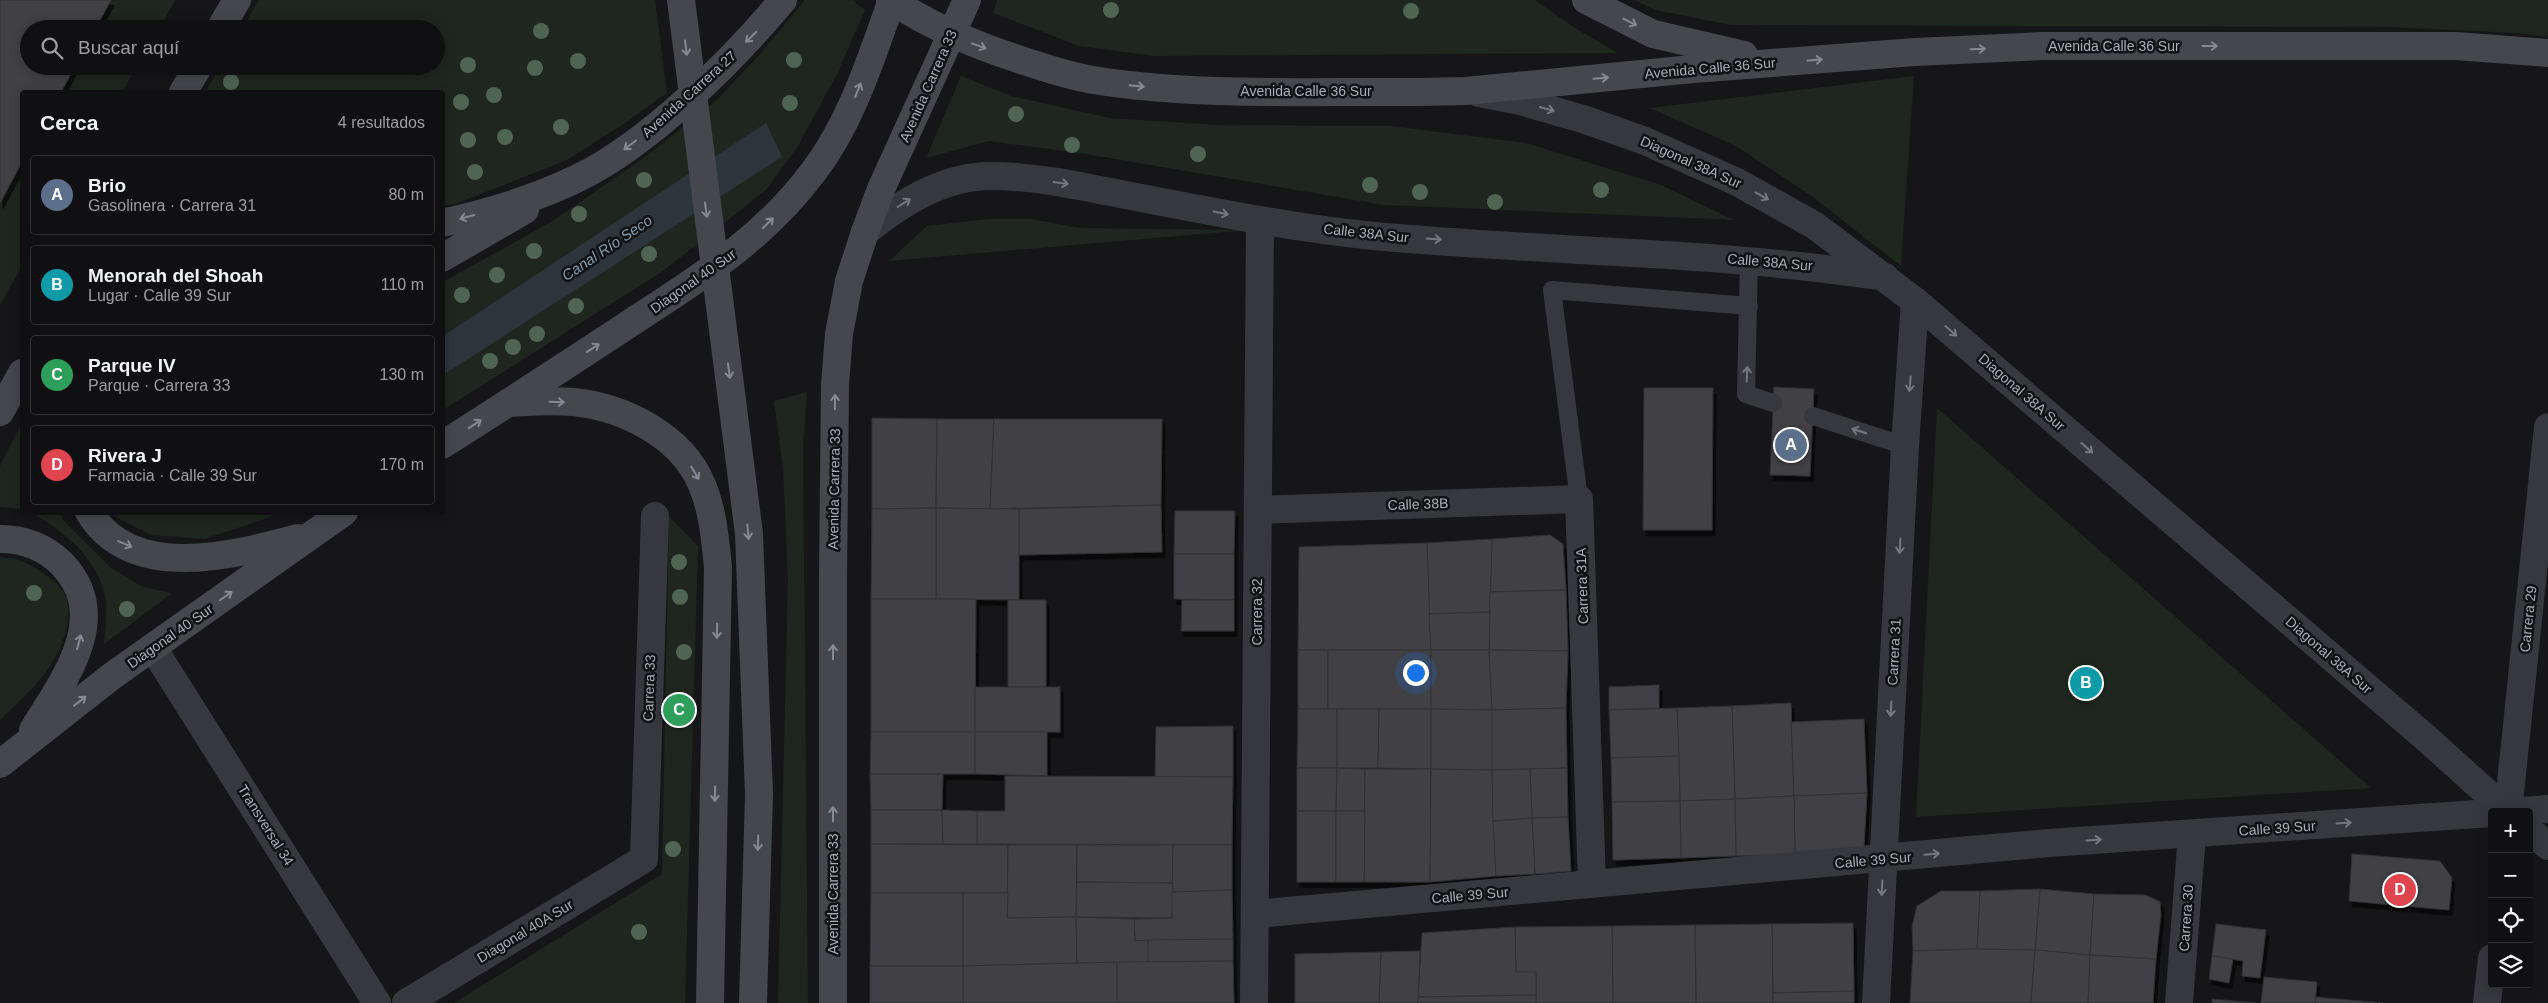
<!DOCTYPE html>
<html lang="es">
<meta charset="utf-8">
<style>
body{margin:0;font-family:Helvetica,sans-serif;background:#19191b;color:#f1f3f6}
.controls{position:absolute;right:15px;bottom:15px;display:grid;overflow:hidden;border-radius:5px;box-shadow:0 2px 12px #0003}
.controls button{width:45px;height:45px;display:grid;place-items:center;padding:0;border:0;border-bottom:1px solid #303032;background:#101012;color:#f1f3f6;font:25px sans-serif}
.you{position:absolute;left:1415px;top:672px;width:18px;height:18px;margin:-12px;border:4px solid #fff;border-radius:50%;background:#1a73e8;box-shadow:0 0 0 8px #1a73e833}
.badge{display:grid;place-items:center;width:32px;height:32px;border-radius:50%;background:#f2b134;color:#fff;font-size:16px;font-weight:700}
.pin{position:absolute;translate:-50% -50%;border:2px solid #fff;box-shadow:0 1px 5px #0006}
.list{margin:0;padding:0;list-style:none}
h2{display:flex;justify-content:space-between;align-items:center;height:65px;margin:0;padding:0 20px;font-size:21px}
h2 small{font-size:16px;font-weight:400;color:#9c9d9f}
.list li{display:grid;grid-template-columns:32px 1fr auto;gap:15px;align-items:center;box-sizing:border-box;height:80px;margin:0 10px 10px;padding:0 10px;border:1px solid #303032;border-radius:5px}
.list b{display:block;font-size:19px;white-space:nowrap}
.list p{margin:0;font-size:16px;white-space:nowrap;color:#9c9d9f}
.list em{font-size:16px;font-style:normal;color:#9c9d9f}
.icon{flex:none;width:28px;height:28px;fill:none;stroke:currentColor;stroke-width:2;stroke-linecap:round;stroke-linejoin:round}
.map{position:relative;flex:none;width:2548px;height:1003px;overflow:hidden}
.search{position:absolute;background:#101012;box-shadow:0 2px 12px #0003;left:20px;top:20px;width:425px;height:55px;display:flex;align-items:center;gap:12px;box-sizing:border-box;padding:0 18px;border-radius:28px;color:#9c9d9f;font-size:19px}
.panel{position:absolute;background:#101012;box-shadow:0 2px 12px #0003;left:20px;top:90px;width:425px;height:425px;border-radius:5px}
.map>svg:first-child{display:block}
</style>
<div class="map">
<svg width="2548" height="1003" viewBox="0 0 2548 1003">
<defs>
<filter id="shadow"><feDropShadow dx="3" dy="5.5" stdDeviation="0" flood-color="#0009"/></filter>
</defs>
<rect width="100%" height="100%" fill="#161618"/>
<!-- green -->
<g fill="#1e261f">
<polygon points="111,0 175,0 159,29 95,29"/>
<polygon points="259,0 655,0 667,93 622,125 567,160 455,204 443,206 442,92 205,92 220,66 436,66 436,29 242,29"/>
<polygon points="805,0 852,0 865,10 837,74 798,146 766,190 663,271 443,410 443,282 551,222 648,155 718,99 761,53"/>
<polygon points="997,0 1535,0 1575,28 1618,53 1155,56 1079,46 993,13"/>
<polygon points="1634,0 2548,0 2548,37 2516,33 2387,27 1731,25 1656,10"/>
<polygon points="75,66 137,66 122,92 61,92"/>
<polygon points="961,76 1011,96 1110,118 1218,125 1391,126 1526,143 1661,185 1734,220 1384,205 1086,154 989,141 926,158"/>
<polygon points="1914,76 1901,266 1813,197 1736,146 1650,108"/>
<polygon points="22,162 22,266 0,305 0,203"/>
<polygon points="988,219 1031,219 1079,228 1248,230 889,261 927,226"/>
<polygon points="807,392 803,448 808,1003 778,1003 788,579 783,468 774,401"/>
<polygon points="1937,408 2371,788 1916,817"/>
<polygon points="22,422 22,509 0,507 0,466"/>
<path d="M31,513H60L63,520L111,568L143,587L172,593L104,644C105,630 107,615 106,601C100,560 65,531 31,513Z"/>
<polygon points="108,513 278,513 262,520 204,539 151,535"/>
<polygon points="669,516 698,546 685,1003 454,1003 662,874"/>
<path d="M0,557C19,558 33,565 48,577C67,590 71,603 67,626C58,668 30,691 0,720Z"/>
</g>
<!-- water -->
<polygon fill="#2c353c" points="766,123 782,157 443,375 443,336"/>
<!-- building -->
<g fill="#404145" stroke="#303034" filter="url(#shadow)">
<polygon points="0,0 111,0 95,29 29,29 29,66 75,66 61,92 22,92 22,162 0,203"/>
<polygon points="0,0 111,0 95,29 29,29 29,66 75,66 61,92 22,92 22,162 0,203"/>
<polygon points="1774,387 1814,389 1810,476 1770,475"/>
<polygon points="1644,388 1713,388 1712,530 1643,530"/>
<polygon points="872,418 937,419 936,508 872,509"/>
<polygon points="937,419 994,419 990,509 936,508"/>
<polygon points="994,419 1162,419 1161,505 990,509"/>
<polygon points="1161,505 1162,552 1019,555 1019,509"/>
<polygon points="936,508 1019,509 1019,600 936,599"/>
<polygon points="936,508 936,599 871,599 872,509"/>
<polygon points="1175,511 1235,511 1234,554 1174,554"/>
<polygon points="1550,535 1563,544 1566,590 1490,592 1492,539"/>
<polygon points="1492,539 1490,612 1429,614 1427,543"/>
<polygon points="1427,543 1431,650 1298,650 1299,547"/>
<polygon points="1174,554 1234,554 1234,600 1174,599"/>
<polygon points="1566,590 1568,651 1489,650 1490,592"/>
<polygon points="871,599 976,599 975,732 871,732"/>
<rect x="1008" y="600" width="38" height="87"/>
<polygon points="1182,600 1234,600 1234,631 1181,631"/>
<polygon points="1490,612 1489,650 1431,650 1429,614"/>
<rect x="1298" y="650" width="30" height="59"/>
<rect x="1328" y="650" width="103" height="59"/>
<polygon points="1431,650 1489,650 1492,710 1431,709"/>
<polygon points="1489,650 1568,651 1566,708 1492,710"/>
<polygon points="1659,685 1659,708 1609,710 1609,687"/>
<rect x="975" y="687" width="85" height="45"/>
<polygon points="1791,703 1794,796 1735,799 1732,706"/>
<polygon points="1732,706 1735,799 1680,801 1677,708"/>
<polygon points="1566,708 1567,768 1492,770 1492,710"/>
<polygon points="1677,708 1679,756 1611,758 1609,710"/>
<polygon points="1298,709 1337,709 1337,768 1297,768"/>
<polygon points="1337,709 1379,709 1378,768 1337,768"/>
<polygon points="1379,709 1431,709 1431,769 1378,768"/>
<polygon points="1431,709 1492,710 1492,770 1431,769"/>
<polygon points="1864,719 1867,793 1794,796 1791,722"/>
<polygon points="1233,726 1233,777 1155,777 1156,727"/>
<polygon points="871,732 975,732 975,774 870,774"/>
<polygon points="975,732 1047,732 1047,776 975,774"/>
<polygon points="1679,756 1680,801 1612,802 1611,758"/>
<polygon points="1297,768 1337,768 1336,811 1297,811"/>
<polygon points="1337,768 1365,769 1365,811 1336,811"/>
<polygon points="1567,768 1568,817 1532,818 1530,769"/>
<polygon points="1365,769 1431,769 1430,882 1364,882"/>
<polygon points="1431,769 1492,770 1496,876 1430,882"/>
<polygon points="1530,769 1532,818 1493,821 1492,770"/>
<polygon points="870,774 943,774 942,810 871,810"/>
<polygon points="1005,776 1233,777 1232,845 977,844 977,811 1005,811"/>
<polygon points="1867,793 1864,846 1858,850 1795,854 1794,796"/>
<polygon points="1794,796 1795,854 1736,856 1735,799"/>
<polygon points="1735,799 1736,856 1681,858 1680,801"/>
<polygon points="1680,801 1681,858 1613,860 1612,802"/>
<polygon points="871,810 942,810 943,844 871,844"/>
<polygon points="942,810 977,811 977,844 943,844"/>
<rect x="1297" y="811" width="39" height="71"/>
<polygon points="1336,811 1365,811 1364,882 1336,882"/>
<polygon points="1568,817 1571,871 1535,874 1532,818"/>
<polygon points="1532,818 1535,874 1496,876 1493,821"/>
<polygon points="871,844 1008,845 1008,893 871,893"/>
<polygon points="1008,845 1077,845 1076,917 1007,918"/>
<polygon points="1077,845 1173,845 1173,883 1077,882"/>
<polygon points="1173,845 1232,845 1232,890 1172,892"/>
<polygon points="2352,854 2440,861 2452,878 2449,910 2349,901"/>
<polygon points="1077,882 1173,883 1172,918 1076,917"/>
<polygon points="2040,889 2094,894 2090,955 2035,950"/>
<polygon points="2040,889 2035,950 1977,949 1980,891"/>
<polygon points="1232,890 1233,939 1135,941 1134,919 1172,918 1172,892"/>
<polygon points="1941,891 1980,891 1977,949 1913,951 1912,926 1917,906"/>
<polygon points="871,893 963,893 963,966 870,966"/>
<polygon points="963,893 1008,893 1007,918 1076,917 1077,963 963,966"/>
<polygon points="2094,894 2146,895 2160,902 2161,914 2156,959 2090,955"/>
<polygon points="1076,917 1134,919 1135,941 1148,940 1148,962 1077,963"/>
<polygon points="1853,923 1854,991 1773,993 1772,924"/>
<polygon points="1772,924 1773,1003 1696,1003 1695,925"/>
<polygon points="2216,924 2266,930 2260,978 2242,976 2243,961 2212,956"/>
<polygon points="1695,925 1696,1003 1613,1003 1612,926"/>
<polygon points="1612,926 1613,1003 1536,1003 1536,972 1516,972 1515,927"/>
<polygon points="1515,927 1516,972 1536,972 1536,995 1418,997 1422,933"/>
<polygon points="1233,939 1233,961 1148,962 1148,940"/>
<polygon points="1977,949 2035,950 2031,1003 1910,1003 1913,951"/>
<polygon points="2035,950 2090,955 2088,1003 2031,1003"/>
<polygon points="1420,951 1418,1003 1379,1003 1381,952"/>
<polygon points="1381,952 1379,1003 1295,1003 1295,954"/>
<polygon points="2090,955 2156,959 2153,1003 2088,1003"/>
<polygon points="2212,956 2233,959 2229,983 2209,979"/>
<polygon points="1233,961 1234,1003 1117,1003 1117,962"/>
<polygon points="1117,962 1117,1003 963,1003 963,966"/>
<rect x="870" y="966" width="93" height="37"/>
<polygon points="2264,977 2317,982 2315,1003 2261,1003"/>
<polygon points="1854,991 1854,1003 1773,1003 1773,993"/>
<polygon points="1536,995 1536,1003 1418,1003 1418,997"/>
<polygon points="2316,997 2383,1003 2315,1003"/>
<polygon points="2212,999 2256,1003 2212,1003"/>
</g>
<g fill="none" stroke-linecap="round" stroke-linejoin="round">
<!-- service -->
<g stroke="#37383d" stroke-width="18">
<polyline points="1749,259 1746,394 1773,403"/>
<polyline points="1813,416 1905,446"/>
<polyline points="1579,499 1552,290 1749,306"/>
</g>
<!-- minor -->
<g stroke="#37383d" stroke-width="28">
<path d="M865,232C901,203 943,176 991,176C1040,176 1089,188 1136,197C1215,212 1294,228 1374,236C1544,252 1715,251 1885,277"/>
<polyline points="1258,510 1579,499 1592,884"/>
<polyline points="153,648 377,1003"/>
<polyline points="2505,812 2548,809"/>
<polyline points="2508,812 2548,427"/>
<polyline points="1255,914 2049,843 2492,813"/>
<polyline points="406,1003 644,859 655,516"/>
<polyline points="1254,1003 1260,220"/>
<polyline points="1876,1003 1905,446 1915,301"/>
<polyline points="2179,1003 2192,834"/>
<polyline points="2487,1003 2492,958"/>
</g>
<!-- tertiary -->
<g stroke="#37383d" stroke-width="28">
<polyline points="1479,93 1520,101 1586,120 1645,141 1737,182 1814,225 1915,301 2426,738 2508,812"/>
<polyline points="2529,830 2548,846"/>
</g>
<!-- secondary -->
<g stroke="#45474d" stroke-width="28">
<polyline points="1586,0 1653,34 1744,55"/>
<polyline points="220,29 237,0"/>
<polyline points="183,92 199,66"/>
<polyline points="1418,92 1466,91 1693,69 1915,52 2043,46 2456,46 2548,53"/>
<path d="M442,223C488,213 534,199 576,179C648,145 732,61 783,0"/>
<polyline points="442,258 525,210"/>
<path d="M508,403C530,402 551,400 573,402C624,407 682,436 702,485C713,511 715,539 718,567L710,1003"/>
<polyline points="0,412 22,373"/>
<path d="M442,445C504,406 565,366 626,326C697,279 762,241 814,171C852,121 871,58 892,0"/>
<path d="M89,512C132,583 234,555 298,538"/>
<path d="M0,539C24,539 45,547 62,564C113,617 63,681 33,730"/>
<polyline points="0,764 112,676 344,512"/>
<polyline points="753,1003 759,794"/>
<polyline points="833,1003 833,575 835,385 839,334 849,281 865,232 881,189 967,0"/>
</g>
<!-- secondary-bridge -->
<g stroke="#45474d" stroke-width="28">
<polyline points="681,0 749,534 759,794"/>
<path d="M890,0C937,29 974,45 1027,62C1048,69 1071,76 1093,80C1200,97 1310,91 1418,92"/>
</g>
</g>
<!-- trees -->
<g fill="#506452">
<circle cx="1111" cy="10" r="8"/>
<circle cx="1411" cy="11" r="8"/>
<circle cx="541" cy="31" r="8"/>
<circle cx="794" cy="60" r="8"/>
<circle cx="578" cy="61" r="8"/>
<circle cx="468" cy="65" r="8"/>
<circle cx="535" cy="68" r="8"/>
<circle cx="231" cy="82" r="8"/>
<circle cx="494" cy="95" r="8"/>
<circle cx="461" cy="102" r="8"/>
<circle cx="790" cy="103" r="8"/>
<circle cx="1016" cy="114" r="8"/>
<circle cx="561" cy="127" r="8"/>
<circle cx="505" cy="137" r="8"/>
<circle cx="468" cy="140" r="8"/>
<circle cx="1072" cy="145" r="8"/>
<circle cx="1198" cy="154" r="8"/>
<circle cx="475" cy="172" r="8"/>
<circle cx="644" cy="180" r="8"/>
<circle cx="1370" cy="185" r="8"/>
<circle cx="1601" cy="190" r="8"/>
<circle cx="1420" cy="192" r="8"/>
<circle cx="1495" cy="202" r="8"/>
<circle cx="579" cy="214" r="8"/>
<circle cx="534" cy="251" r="8"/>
<circle cx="649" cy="254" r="8"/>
<circle cx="497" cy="275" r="8"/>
<circle cx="462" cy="295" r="8"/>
<circle cx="576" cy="306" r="8"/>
<circle cx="537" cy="334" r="8"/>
<circle cx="513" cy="347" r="8"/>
<circle cx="490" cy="361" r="8"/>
<circle cx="679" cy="562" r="8"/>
<circle cx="34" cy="593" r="8"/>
<circle cx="680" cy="597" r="8"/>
<circle cx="127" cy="609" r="8"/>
<circle cx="684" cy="652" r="8"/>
<circle cx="673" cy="849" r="8"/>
<circle cx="639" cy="932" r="8"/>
</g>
<!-- one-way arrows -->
<defs><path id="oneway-shaft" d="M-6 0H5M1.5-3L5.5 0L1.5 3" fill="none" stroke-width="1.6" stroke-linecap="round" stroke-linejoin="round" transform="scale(1.25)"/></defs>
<g stroke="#858993">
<use href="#oneway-shaft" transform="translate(1630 22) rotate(27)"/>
<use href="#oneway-shaft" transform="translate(751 37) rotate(135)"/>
<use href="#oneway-shaft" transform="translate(979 46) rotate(20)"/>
<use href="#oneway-shaft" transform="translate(2210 46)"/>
<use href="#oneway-shaft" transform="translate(686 48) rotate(83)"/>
<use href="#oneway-shaft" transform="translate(1978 49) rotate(-2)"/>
<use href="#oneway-shaft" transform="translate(1815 60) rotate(-4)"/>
<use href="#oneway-shaft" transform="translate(1601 78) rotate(-5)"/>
<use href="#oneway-shaft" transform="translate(1137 86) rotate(6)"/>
<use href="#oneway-shaft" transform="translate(858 90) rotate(-68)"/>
<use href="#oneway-shaft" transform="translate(630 145) rotate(143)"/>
<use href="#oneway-shaft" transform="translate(706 210) rotate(82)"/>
<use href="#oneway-shaft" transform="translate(467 217) rotate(165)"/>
<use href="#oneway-shaft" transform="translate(768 223) rotate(-45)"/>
<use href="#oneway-shaft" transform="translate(593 348) rotate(-34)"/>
<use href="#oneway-shaft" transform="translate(729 371) rotate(82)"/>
<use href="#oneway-shaft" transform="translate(557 402) rotate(2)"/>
<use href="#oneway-shaft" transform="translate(835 402) rotate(-89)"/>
<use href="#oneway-shaft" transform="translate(475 424) rotate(-33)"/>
<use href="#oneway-shaft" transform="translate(695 473) rotate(59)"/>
<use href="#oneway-shaft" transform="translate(748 532) rotate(85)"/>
<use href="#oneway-shaft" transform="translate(125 544) rotate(23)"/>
<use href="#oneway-shaft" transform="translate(226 596) rotate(-35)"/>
<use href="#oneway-shaft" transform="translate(717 631) rotate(91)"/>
<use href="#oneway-shaft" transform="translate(79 642) rotate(-75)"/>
<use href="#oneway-shaft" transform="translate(833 652) rotate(-90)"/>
<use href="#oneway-shaft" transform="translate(80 701) rotate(-38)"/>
<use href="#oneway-shaft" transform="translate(715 794) rotate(91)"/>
<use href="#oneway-shaft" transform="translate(833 814) rotate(-90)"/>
<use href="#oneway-shaft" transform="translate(758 843) rotate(92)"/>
</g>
<g stroke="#757881">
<use href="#oneway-shaft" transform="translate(1547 109) rotate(16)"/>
<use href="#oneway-shaft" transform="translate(1061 183) rotate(8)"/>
<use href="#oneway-shaft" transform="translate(1762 196) rotate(29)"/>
<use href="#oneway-shaft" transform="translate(904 203) rotate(-32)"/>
<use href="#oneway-shaft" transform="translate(1221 213) rotate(11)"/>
<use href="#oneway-shaft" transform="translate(1434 239) rotate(4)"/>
<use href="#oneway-shaft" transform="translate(1951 331) rotate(41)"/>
<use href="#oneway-shaft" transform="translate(1747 374) rotate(-88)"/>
<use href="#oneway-shaft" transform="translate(1910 384) rotate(95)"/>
<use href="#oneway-shaft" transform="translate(1859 431) rotate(-162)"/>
<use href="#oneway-shaft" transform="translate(2087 448) rotate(41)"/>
<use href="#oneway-shaft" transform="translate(1900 546) rotate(93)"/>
<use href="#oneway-shaft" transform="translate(1891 709) rotate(93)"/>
<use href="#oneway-shaft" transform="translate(2344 823) rotate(-4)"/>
<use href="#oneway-shaft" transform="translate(2094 840) rotate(-4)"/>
<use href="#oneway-shaft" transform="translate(1932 854) rotate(-5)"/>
<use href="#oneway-shaft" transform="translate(1882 888) rotate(93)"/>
</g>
<g text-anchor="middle" stroke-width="5" stroke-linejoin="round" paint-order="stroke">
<!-- street labels -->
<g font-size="14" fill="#a8adb8" stroke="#111113">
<text x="2114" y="51">Avenida Calle 36 Sur</text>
<text transform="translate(1710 68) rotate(-5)" y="5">Avenida Calle 36 Sur</text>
<text transform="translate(928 86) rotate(-66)" y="5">Avenida Carrera 33</text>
<text x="1306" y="96">Avenida Calle 36 Sur</text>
<text transform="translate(689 94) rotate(-42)" y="5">Avenida Carrera 27</text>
<text transform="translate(1691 162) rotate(24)" y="5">Diagonal 38A Sur</text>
<text transform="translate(1366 233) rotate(6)" y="5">Calle 38A Sur</text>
<text transform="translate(1770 262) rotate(5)" y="5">Calle 38A Sur</text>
<text transform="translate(693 281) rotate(-35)" y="5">Diagonal 40 Sur</text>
<text transform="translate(2022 392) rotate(41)" y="5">Diagonal 38A Sur</text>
<text transform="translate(834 489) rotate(-89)" y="5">Avenida Carrera 33</text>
<text transform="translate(1418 504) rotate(-2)" y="5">Calle 38B</text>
<text transform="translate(1582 586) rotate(-92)" y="5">Carrera 31A</text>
<text transform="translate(1257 612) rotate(-90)" y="5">Carrera 32</text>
<text transform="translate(2528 619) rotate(-84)" y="5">Carrera 29</text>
<text transform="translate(170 636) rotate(-35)" y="5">Diagonal 40 Sur</text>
<text transform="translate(1894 652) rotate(-87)" y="5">Carrera 31</text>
<text transform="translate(2329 655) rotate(41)" y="5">Diagonal 38A Sur</text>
<text transform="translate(649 688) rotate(-88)" y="5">Carrera 33</text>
<text transform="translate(266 825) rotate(58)" y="5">Transversal 34</text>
<text transform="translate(2277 828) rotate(-4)" y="5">Calle 39 Sur</text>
<text transform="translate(1873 860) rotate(-5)" y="5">Calle 39 Sur</text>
<text transform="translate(833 894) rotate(-90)" y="5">Avenida Carrera 33</text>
<text transform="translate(1470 895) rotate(-5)" y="5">Calle 39 Sur</text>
<text transform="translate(2186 918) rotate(-86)" y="5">Carrera 30</text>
<text transform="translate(525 931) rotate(-31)" y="5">Diagonal 40A Sur</text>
</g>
<!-- water labels -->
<g font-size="15" font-style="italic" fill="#7f9bb3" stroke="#111113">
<text transform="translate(607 248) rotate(-34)" y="5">Canal Río Seco</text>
</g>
</g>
</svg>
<div class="controls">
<button>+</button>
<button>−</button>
<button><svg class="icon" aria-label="locate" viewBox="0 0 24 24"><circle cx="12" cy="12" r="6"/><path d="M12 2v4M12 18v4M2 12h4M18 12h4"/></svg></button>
<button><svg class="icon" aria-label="layers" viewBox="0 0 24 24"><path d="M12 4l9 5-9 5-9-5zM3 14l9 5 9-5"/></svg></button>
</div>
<div class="you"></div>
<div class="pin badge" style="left:1791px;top:445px;background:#5c6f8a">A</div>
<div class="pin badge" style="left:2086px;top:683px;background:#0f9aa8">B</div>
<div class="pin badge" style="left:679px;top:710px;background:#2e9e5b">C</div>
<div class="pin badge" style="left:2400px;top:890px;background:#e0444e">D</div>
<div class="search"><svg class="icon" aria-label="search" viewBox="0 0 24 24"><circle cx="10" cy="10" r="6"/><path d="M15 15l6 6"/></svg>Buscar aquí</div>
<section class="panel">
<h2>Cerca<small>4 resultados</small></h2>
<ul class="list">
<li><span class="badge" style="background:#5c6f8a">A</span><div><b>Brio</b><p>Gasolinera · Carrera 31</p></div><em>80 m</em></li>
<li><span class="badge" style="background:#0f9aa8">B</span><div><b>Menorah del Shoah</b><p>Lugar · Calle 39 Sur</p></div><em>110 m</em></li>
<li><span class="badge" style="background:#2e9e5b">C</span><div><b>Parque IV</b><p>Parque · Carrera 33</p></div><em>130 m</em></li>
<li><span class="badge" style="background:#e0444e">D</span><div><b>Rivera J</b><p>Farmacia · Calle 39 Sur</p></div><em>170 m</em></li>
</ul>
</section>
</div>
